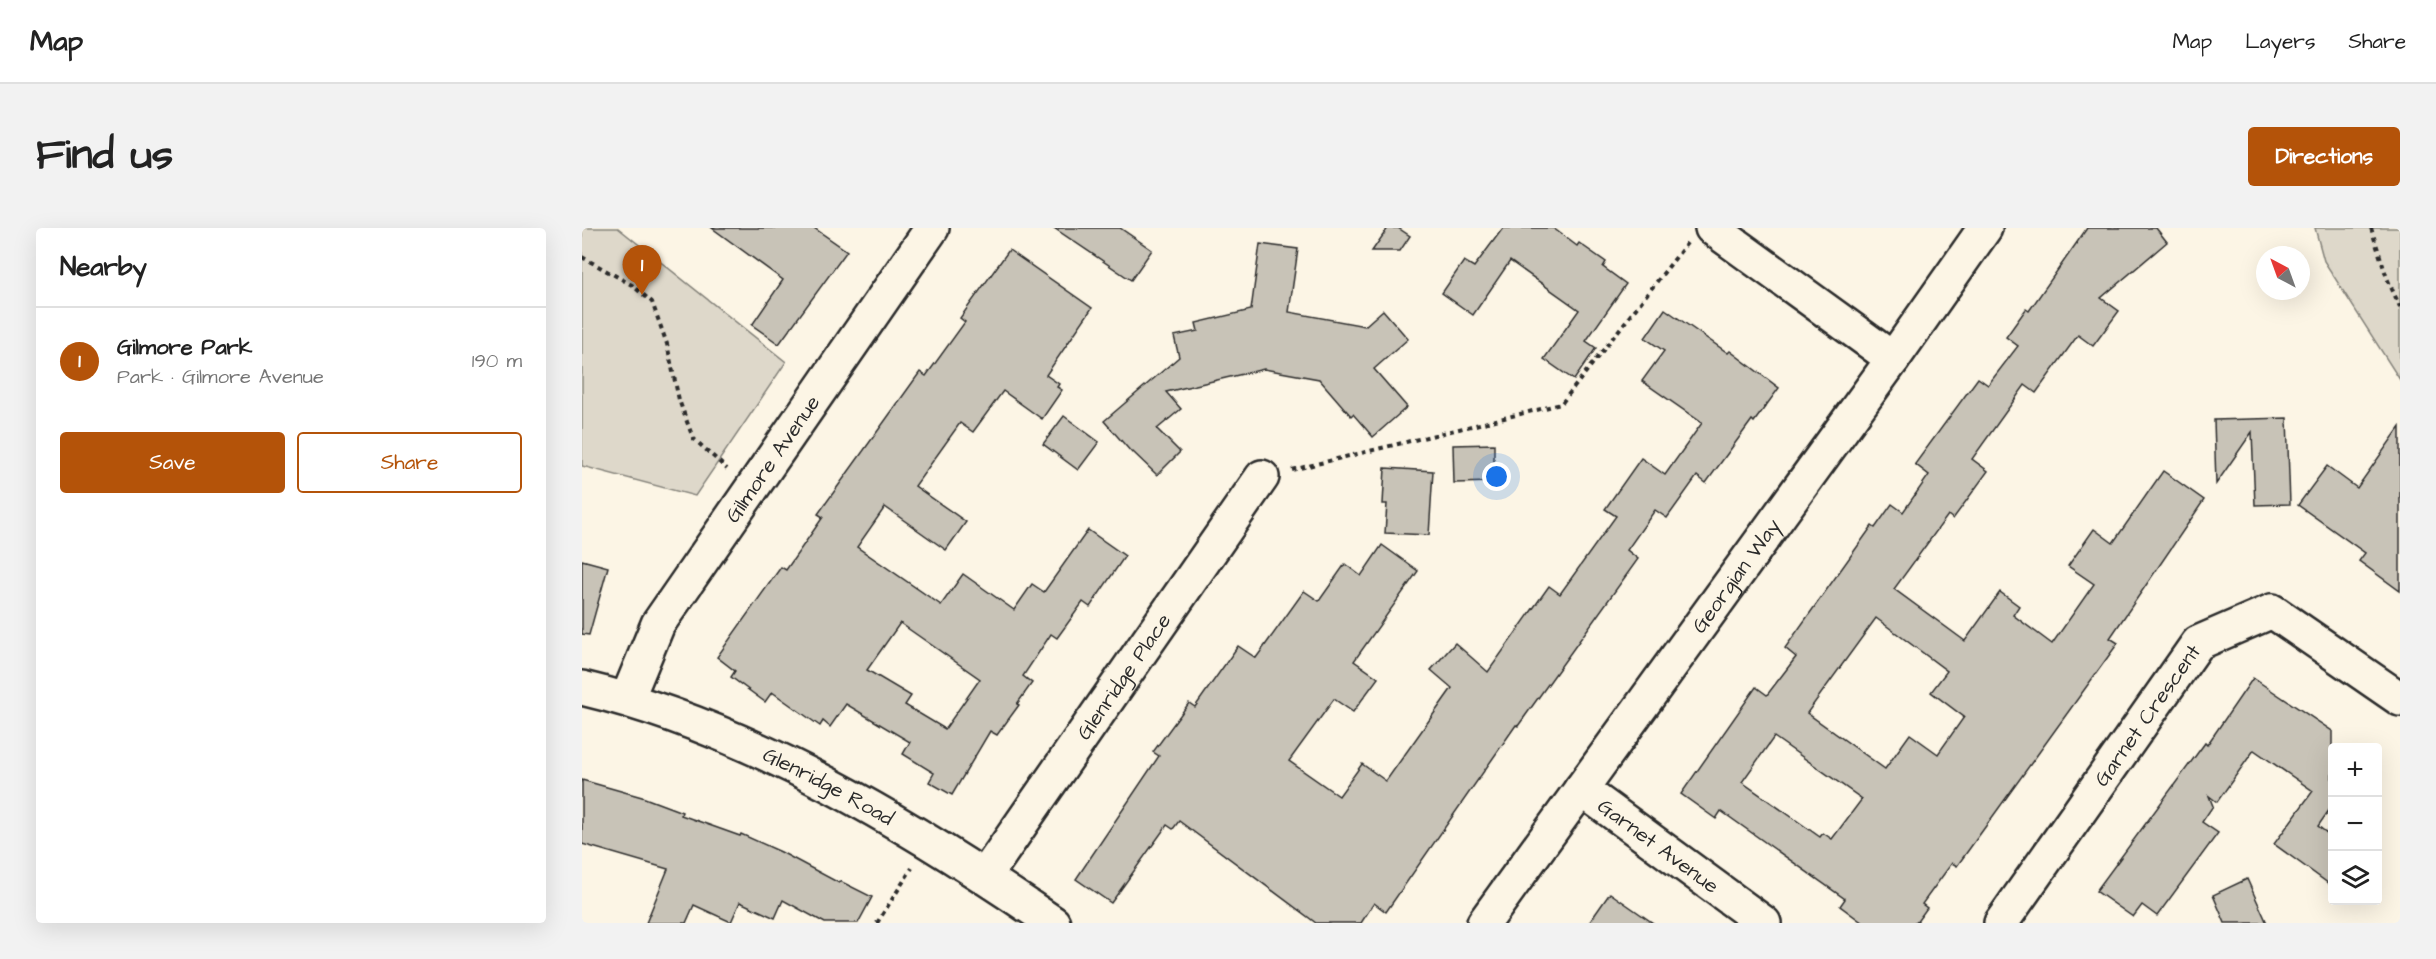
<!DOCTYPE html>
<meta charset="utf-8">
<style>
body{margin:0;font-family:"Architects Daughter",sans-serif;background:#f2f2f2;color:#222}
.controls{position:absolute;right:18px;bottom:18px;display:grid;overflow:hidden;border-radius:6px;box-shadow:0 6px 24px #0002}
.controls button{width:54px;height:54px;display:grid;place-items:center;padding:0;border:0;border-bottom:2px solid #e0e0e0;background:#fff;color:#222;font:30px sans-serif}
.compass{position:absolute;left:1674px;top:18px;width:54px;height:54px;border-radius:50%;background:#fff;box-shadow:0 6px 24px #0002;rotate:319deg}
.you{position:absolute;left:915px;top:249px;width:21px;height:21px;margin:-15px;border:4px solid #fff;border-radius:50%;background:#1a73e8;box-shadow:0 0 0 9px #1a73e833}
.badge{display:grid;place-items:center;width:39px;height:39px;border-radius:50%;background:#b45309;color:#fff;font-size:20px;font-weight:700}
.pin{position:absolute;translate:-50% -50px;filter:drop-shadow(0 2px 3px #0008)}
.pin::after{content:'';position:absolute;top:32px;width:21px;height:18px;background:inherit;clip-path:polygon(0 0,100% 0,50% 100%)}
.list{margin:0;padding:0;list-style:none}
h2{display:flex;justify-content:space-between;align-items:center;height:78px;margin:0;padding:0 24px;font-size:26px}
h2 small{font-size:20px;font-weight:400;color:#767676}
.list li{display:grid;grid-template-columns:39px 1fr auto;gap:18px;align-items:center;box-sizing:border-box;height:108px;padding:0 24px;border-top:2px solid #e0e0e0}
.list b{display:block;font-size:22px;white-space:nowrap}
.list p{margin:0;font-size:20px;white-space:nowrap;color:#767676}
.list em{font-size:20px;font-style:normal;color:#767676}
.actions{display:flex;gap:12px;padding:18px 24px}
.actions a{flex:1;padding:14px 0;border:2px solid #b45309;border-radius:6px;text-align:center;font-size:21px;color:#b45309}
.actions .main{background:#b45309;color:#fff}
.icon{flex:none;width:33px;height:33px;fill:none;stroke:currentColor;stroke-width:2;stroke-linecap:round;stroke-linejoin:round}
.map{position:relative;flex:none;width:1818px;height:695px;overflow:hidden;border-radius:6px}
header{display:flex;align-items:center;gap:36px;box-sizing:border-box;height:84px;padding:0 30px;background:#fff;border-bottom:2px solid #e0e0e0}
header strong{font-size:28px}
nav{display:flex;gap:33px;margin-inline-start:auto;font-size:21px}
.intro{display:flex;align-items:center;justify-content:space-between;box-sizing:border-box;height:144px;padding:0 36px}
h1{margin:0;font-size:42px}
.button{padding:15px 27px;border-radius:6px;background:#b45309;color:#fff;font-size:21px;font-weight:700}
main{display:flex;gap:36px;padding:0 36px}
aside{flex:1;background:#fff;border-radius:6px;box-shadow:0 6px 24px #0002}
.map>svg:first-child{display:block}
</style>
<header>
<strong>Map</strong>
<nav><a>Map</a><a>Layers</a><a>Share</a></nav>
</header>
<div class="intro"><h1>Find us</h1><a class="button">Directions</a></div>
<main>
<aside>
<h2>Nearby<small></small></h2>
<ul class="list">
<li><span class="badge">1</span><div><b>Gilmore Park</b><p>Park · Gilmore Avenue</p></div><em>190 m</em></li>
</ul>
<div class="actions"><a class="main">Save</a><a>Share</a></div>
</aside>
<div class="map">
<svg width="1818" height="695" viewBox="0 0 1818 695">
<rect width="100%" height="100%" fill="#fcf5e5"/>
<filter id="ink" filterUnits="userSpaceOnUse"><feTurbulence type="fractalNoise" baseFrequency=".0167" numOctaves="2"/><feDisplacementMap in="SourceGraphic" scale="12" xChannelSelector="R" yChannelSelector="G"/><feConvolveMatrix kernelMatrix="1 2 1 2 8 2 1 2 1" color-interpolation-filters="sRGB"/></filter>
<g filter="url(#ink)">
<!-- park -->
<g fill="#ded8ca" stroke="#84827a" stroke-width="1.5">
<polygon points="0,0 36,0 204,134 113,268 0,238"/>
<polygon points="1733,0 1818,0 1818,152 1742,33"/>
</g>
<!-- building -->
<g fill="#c8c3b7" stroke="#2b2b2b" stroke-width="1.5" fill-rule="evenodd">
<polygon points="130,0 232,0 265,23 197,116 170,97 201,52"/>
<polygon points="472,0 538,0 570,22 549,52"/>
<polygon points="806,0 816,0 828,8 818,23 790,23"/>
<polygon points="921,0 971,0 995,18 997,15 1024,34 1021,39 1044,56 1004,113 1014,120 992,152 962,131 997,82 928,33 891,87 860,65 882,33 892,39"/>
<path d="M1505,0H1574L1585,14L1519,70L1537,83L1511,118L1496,107L1454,165L1443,157L1390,231L1406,243L1371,291L1366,287L1312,361L1383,413L1418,364L1437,378L1431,387L1470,416L1512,356L1486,338L1512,301L1531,315L1581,243L1622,272L1528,410L1536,415L1375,638L1370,635L1340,676L1345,680L1334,695H1281L1258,678L1263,671L1139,583L1134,591L1099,566L1174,459L1185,467L1214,429L1203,420L1290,298L1293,300L1310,276L1321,284L1347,247L1333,236L1396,150L1406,157L1436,118L1424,109L1444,81L1447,83ZM1294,390L1365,443L1349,464L1382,489L1356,526L1328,506L1303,541L1225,485ZM1192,509L1280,571L1250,611L1241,605L1238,609L1160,554Z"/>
<polygon points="678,16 716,21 707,84 783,98 801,82 826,111 792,141 825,179 791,209 771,186 769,188 737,151 682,141 584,164 599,181 575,201 598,224 575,247 551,224 550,225 522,193 597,129 592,108 616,103 614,95 669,82"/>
<path d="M427,22L510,80L464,147L477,156L475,159L480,162L460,191L421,163L391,204L378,195L333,258L384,294L364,322L303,279L275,319L359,377L381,346L432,382L450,356L462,364L506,302L543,328L508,379L501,374L475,410L469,406L441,448L450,455L435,476L437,477L415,507L408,503L370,567L347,554L352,545L321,526L328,514L264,476L248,499L241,493L238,498L190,464L183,474L149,449L153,443L135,429L199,339L204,342L241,289L236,286L338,144L344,148L383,94L378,90ZM318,395L398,451L363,501L323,477L329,468L285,442Z"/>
<polygon points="1083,81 1146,125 1148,123 1197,160 1172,194 1170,192 1124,255 1115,248 1085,290 1073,282 1045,322 1056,331 936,498 934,497 804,684 792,675 779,695 734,695 597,593 591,601 585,597 529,675 494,651 577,528 571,524 607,475 613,479 656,418 674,430 722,363 737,373 763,336 779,348 800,317 836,343 772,433 796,450 771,484 752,471 707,533 757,568 780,536 804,553 870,460 849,442 873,415 906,444 967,358 978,366 1034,288 1023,281 1059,230 1083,247 1120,195 1060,153 1082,123 1063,110"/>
<polygon points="482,188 517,214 496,242 461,216"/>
<polygon points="1705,190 1708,276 1673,277 1670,204 1634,256 1632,192"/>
<polygon points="1818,199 1818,363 1777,333 1783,325 1716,277 1745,238 1775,260"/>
<polygon points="912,216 912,254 872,255 871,217"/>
<polygon points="803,240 851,243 847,307 803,305 805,276 801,276"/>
<polygon points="0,332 26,339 7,407 0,406"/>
<polygon points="1671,450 1750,503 1750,578 1736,598 1750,609 1750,658 1692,616 1731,563 1672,522 1635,574 1627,568 1631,578 1620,594 1636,605 1575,688 1560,677 1551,689 1514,663 1623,515 1625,517"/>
<polygon points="0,552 60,569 100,584 99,587 158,608 159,606 199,624 257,655 258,653 290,669 276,695 243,695 201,672 193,690 158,674 149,694 112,677 104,695 64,695 86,641 0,616"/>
<polygon points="1665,651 1685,695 1643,695 1631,667"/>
<polygon points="1028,665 1071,695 1007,695"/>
</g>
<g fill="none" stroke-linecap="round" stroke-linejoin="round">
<defs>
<g id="minor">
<path id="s1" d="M0,460C168,500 330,598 471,695"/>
<path id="s2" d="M45,471L76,396L350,0"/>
<path id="s3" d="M999,561L1182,695"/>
<path id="s4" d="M403,648L680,249"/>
<path id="s5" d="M1419,695L1616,415L1690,383L1818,471"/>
</g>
<g id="tertiary">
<polyline points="1130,0 1311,131"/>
<path id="s6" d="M902,695L1311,131L1403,0"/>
</g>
</defs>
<!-- minor casing -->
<use href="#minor" stroke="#2b2b2b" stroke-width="38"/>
<!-- tertiary casing -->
<use href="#tertiary" stroke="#2b2b2b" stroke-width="38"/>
<!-- path -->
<g stroke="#2b2b2b" stroke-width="4" stroke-dasharray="4.5 4.5" stroke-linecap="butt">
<polyline points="1789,0 1805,50 1818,79"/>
<polyline points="0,29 50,57 70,74 85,116 97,172 111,210 145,241"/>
<polyline points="710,242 979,176 1105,15"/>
<polyline points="295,695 330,640"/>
</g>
<!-- minor -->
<use href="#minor" stroke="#fcf5e5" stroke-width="33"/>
<!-- tertiary -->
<use href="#tertiary" stroke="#fcf5e5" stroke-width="33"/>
</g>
</g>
<g text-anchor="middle" stroke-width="4.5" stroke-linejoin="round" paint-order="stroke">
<!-- street labels -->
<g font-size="21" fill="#2b2b2b" stroke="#fcf5e5">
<text dy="7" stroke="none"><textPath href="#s2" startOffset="282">Gilmore Avenue</textPath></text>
<text dy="7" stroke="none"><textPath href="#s6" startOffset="429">Georgian Way</textPath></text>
<text dy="7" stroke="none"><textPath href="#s4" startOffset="243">Glenridge Place</textPath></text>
<text dy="7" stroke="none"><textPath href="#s5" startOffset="254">Garnet Crescent</textPath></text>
<text dy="7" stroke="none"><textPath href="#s1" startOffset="266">Glenridge Road</textPath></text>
<text dy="7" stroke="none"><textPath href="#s3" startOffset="96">Garnet Avenue</textPath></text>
</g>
</g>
</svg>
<div class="controls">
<button>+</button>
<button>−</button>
<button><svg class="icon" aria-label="layers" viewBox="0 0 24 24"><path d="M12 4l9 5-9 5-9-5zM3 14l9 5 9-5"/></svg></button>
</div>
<svg class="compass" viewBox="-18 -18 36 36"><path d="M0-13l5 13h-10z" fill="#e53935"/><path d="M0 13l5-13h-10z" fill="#767676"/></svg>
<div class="you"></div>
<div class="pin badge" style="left:60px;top:67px">1</div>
</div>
</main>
